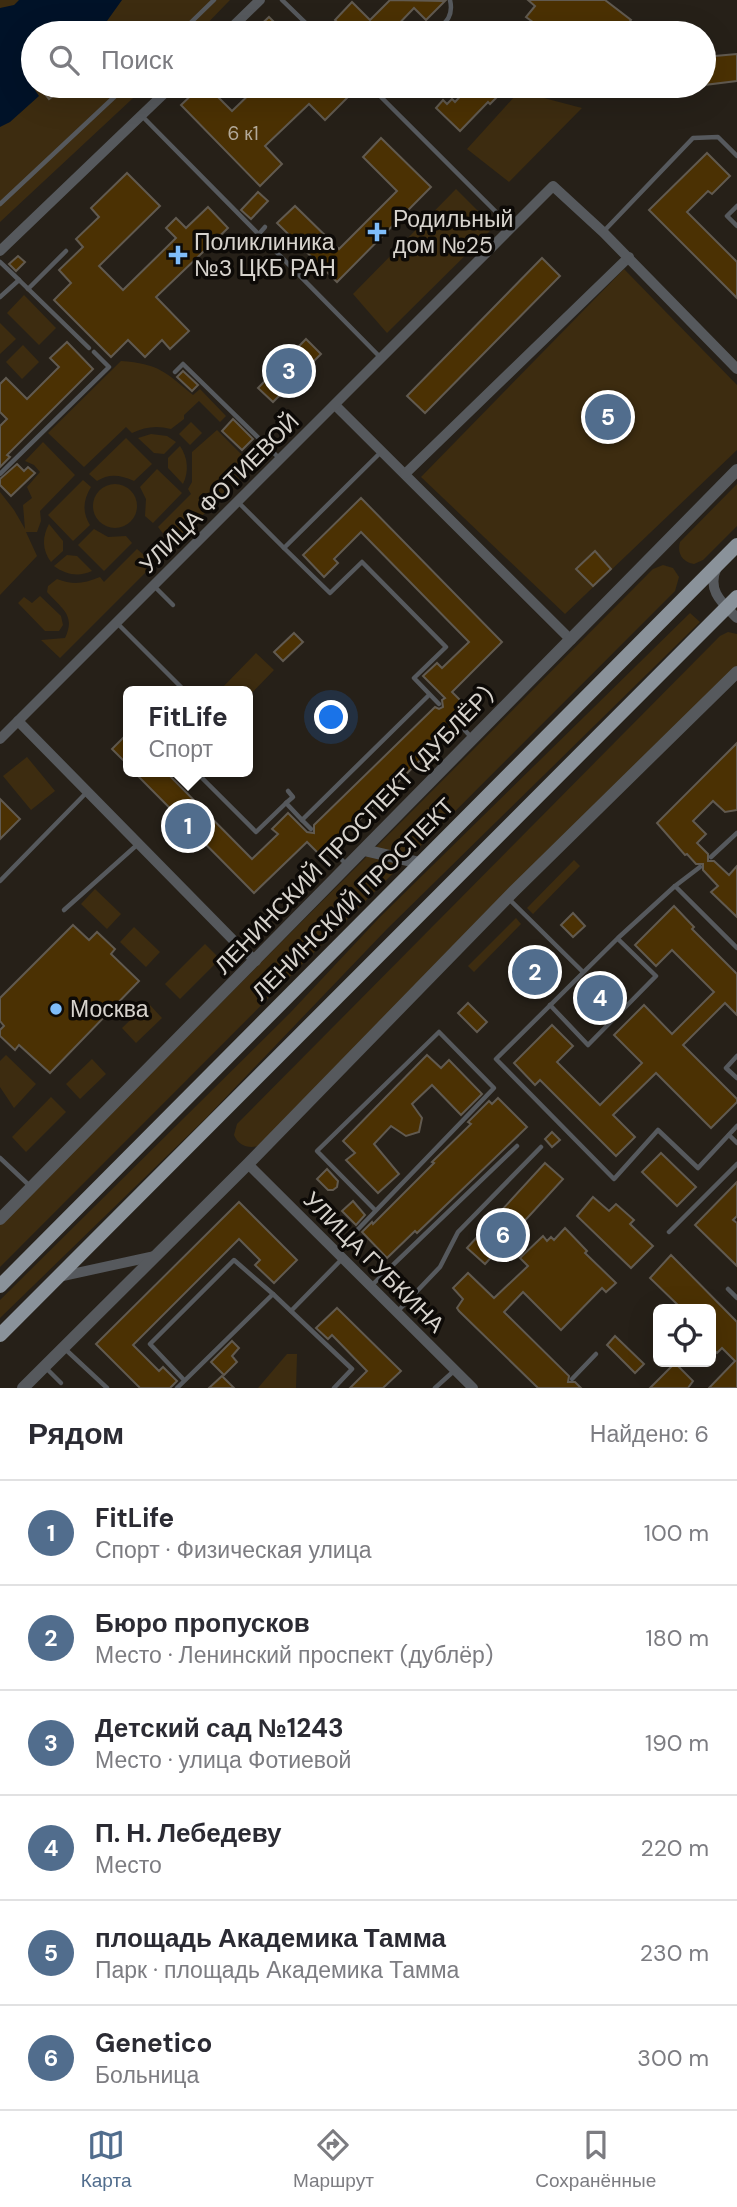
<!DOCTYPE html>
<html lang="ru">
<meta charset="utf-8">
<style>
body{margin:0;font-family:"DM Sans",sans-serif;background:#f2f2f3;color:#2b2b33}
.controls{position:absolute;right:21px;bottom:21px;display:grid;overflow:hidden;border-radius:10px;box-shadow:0 7px 28px #0002}
.controls button{width:63px;height:63px;display:grid;place-items:center;padding:0;border:0;border-bottom:2px solid #e1e1e2;background:#fff;color:#2b2b33;font:35px sans-serif}
.you{position:absolute;left:332px;top:718px;width:24px;height:24px;margin:-18px;border:5px solid #fff;border-radius:50%;background:#1a73e8;box-shadow:0 0 0 10px #1a73e833}
.badge{display:grid;place-items:center;width:46px;height:46px;border-radius:50%;background:#516d8d;color:#fff;font-size:23px;font-weight:700}
.pin{position:absolute;translate:-50% -50%;border:4px solid #fff;box-shadow:0 2px 7px #0006}
.popup{position:absolute;left:123px;top:686px;width:130px;height:91px;box-sizing:border-box;display:grid;place-content:center;border-radius:10px;background:#fff;filter:drop-shadow(0 2px 5px #0005);font-size:23px;white-space:nowrap;color:#7c7c81}
.popup b{font-size:26px;color:#2b2b33}
.popup::after{content:'';position:absolute;left:50%;top:100%;margin-left:-14px;border:14px solid transparent;border-top-color:#fff}
.list{margin:0;padding:0;list-style:none}
h2{display:flex;justify-content:space-between;align-items:center;height:91px;margin:0;padding:0 28px;font-size:30px}
h2 small{font-size:23px;font-weight:400;color:#7c7c81}
.list li{display:grid;grid-template-columns:46px 1fr auto;gap:21px;align-items:center;box-sizing:border-box;height:105px;padding:0 28px;border-top:2px solid #e1e1e2}
.list b{display:block;font-size:26px;white-space:nowrap}
.list p{margin:0;font-size:23px;white-space:nowrap;color:#7c7c81}
.list em{font-size:23px;font-style:normal;color:#7c7c81}
.icon{flex:none;width:38px;height:38px;fill:none;stroke:currentColor;stroke-width:2;stroke-linecap:round;stroke-linejoin:round}
.map{position:relative;flex:none;width:737px;height:1388px;overflow:hidden}
.search{position:absolute;background:#fff;box-shadow:0 7px 28px #0002;left:21px;right:21px;top:21px;height:77px;display:flex;align-items:center;gap:18px;box-sizing:border-box;padding:0 24px;border-radius:38px;color:#7c7c81;font-size:26px}
.sheet{height:721px;background:#fff}
nav{display:flex;justify-content:space-around;align-items:center;box-sizing:border-box;height:98px;border-top:2px solid #e1e1e2;background:#fff;font-size:19px;color:#7c7c81}
nav a{display:grid;justify-items:center;gap:4px}
nav .on{color:#516d8d}
.map>svg:first-child{display:block}
</style>
<div class="map">
<svg width="737" height="1388" viewBox="0 0 737 1388">
<rect width="100%" height="100%" fill="#262018"/>
<!-- green -->
<g fill="#3d2c10">
<polygon points="0,0 230,0 198,33 33,33 33,86 146,86 0,222"/>
<polygon points="524,86 547,86 540,97 582,108 509,182 467,149"/>
<polygon points="456,189 494,227 387,333 353,294"/>
<polygon points="624,269 737,385 737,450 565,614 421,477"/>
<polygon points="24,295 56,328 39,345 7,313"/>
<polygon points="0,323 16,339 0,354"/>
<polygon points="23,345 39,362 22,379 6,362"/>
<path d="M121,361C159,364 164,371 193,395L200,389L226,416L220,422L199,401L184,415V419L171,429C156,425 145,427 132,433L126,427L84,467L48,433Z"/>
<polygon points="191,422 202,433 190,445 179,434"/>
<path d="M217,430L242,455L255,445L264,454L60,658L41,640L65,638C76,615 62,609 47,592L48,586L57,579C73,585 83,584 100,577L104,582L137,549L145,556L165,536L158,527L191,494L188,489L192,482V452Z"/>
<polygon points="151,434 167,436 176,442 164,454 154,453 138,438"/>
<path d="M126,438L152,464L134,481C121,475 109,473 97,481L89,474Z"/>
<polygon points="43,442 75,475 40,511 41,521 37,532 26,532 37,556 0,595 0,492 14,510 25,529 23,505 32,498 27,487 40,472 34,465 25,461"/>
<path d="M180,446C188,458 189,471 183,484L168,468V458Z"/>
<polygon points="157,469 182,493 153,523 145,516 146,499 140,487"/>
<path d="M83,480L91,487C83,500 82,512 90,525L73,541L48,515Z"/>
<path d="M737,484V526L703,560L694,564C682,562 677,553 680,542Z"/>
<circle cx="115" cy="506" r="22"/>
<path d="M49,524L63,541V551L51,562C42,550 42,537 49,524Z"/>
<polygon points="94,529 108,537 126,536 132,543 104,571 78,545"/>
<path d="M67,555L77,556L92,571C79,577 66,575 54,566Z"/>
<polygon points="663,565 673,568 679,577 675,591 0,1267 0,1225 653,569"/>
<polygon points="40,596 61,616 63,625 59,631 45,631 18,603 24,597 32,603"/>
<polygon points="690,613 700,622 387,929 206,1118 0,1318 0,1300 290,1013 379,918"/>
<path d="M728,632L737,634V666L258,1146C248,1149 238,1145 234,1135L237,1124L720,636Z"/>
<polygon points="256,653 274,670 248,697 248,691 224,691 221,689"/>
<polygon points="27,757 55,791 31,810 3,776"/>
<polygon points="574,860 580,866 533,914 527,908"/>
<polygon points="95,889 121,914 107,929 81,904"/>
<polygon points="516,918 521,924 474,972 468,966"/>
<polygon points="134,927 160,952 146,967 120,942"/>
<polygon points="205,944 220,959 180,999 165,984"/>
<polygon points="148,1003 162,1018 136,1043 122,1028"/>
<polygon points="6,1055 36,1084 14,1108 0,1087 0,1061"/>
<polygon points="92,1059 106,1074 80,1099 66,1084"/>
<polygon points="51,1097 66,1112 26,1152 12,1137"/>
<polygon points="287,1354 297,1354 296,1388 258,1388"/>
</g>
<!-- water -->
<polygon fill="#001228" points="19,0 122,0 107,21 91,33 33,33 33,78 29,81 39,96 10,122 0,127 0,8 14,5"/>
<!-- building -->
<g fill="#4b3103" stroke="#615a50" stroke-width="2">
<polygon points="390,0 445,1 426,20 414,8 390,33 348,33 335,20 352,2 370,20"/>
<polygon points="528,0 605,0 631,20 620,33 548,33 526,17 535,6"/>
<polygon points="269,17 285,33 252,33"/>
<polygon points="737,54 737,81 704,85 704,57"/>
<polygon points="39,86 66,86 49,99"/>
<polygon points="201,86 207,86 232,111 258,86 336,86 347,98 325,120 309,104 265,146 282,164 260,186 181,105"/>
<polygon points="470,86 504,86 500,90 502,92 490,104 488,102 460,131 436,108 443,100 447,104 452,99 455,102"/>
<polygon points="381,138 431,187 337,282 277,223 295,206 339,249 397,191 363,157"/>
<polygon points="707,153 730,176 712,194 708,191 687,212 737,262 737,298 649,210"/>
<polygon points="127,173 160,206 99,266 123,290 176,238 166,228 176,218 186,228 208,207 228,228 156,297 189,331 170,349 162,340 145,357 128,340 111,357 54,300 71,283 59,270 83,247 76,239 99,217 91,208"/>
<polygon points="258,192 268,201 251,219 241,210"/>
<polygon points="18,256 25,262 16,271 9,264"/>
<polygon points="542,258 560,276 425,413 407,396"/>
<polygon points="306,339 321,354 273,402 258,388"/>
<polygon points="67,342 93,369 7,455 10,457 0,467 0,426 7,419 0,412 0,384 6,378 27,399 59,367 50,358"/>
<polygon points="183,371 198,385 192,391 177,377"/>
<polygon points="233,419 253,439 242,450 222,431"/>
<polygon points="17,464 24,471 28,467 35,473 11,496 0,485 0,479"/>
<polygon points="361,498 502,642 452,692 471,711 462,720 454,720 455,726 334,845 327,844 327,852 322,857 307,842 254,893 134,772 166,772 252,859 278,834 272,829 288,813 307,832 314,833 314,825 435,707 439,709 443,707 442,700 445,698 423,676 437,663 442,668 469,642 361,532 334,559 338,563 324,577 303,555"/>
<polygon points="595,551 611,569 593,586 576,569"/>
<polygon points="294,633 303,642 283,661 274,652"/>
<polygon points="129,732 129,766 112,749"/>
<polygon points="737,743 737,810 725,812 713,801 693,821 706,834 697,843 708,854 708,861 714,861 729,875 737,866 737,917 711,892 718,886 703,870 703,864 696,864 687,854 685,855 657,823"/>
<polygon points="0,799 20,819 0,839"/>
<polygon points="674,906 694,927 692,929 737,974 737,1015 725,1003 683,1045 737,1099 737,1102 711,1128 656,1073 613,1115 635,1137 616,1156 540,1080 535,1085 514,1063 552,1025 573,1046 557,1062 600,1105 642,1063 614,1035 644,1005 672,1034 714,992 672,950 656,966 635,945"/>
<polygon points="573,913 585,926 573,937 561,925"/>
<polygon points="73,925 89,940 97,932 115,949 111,954 139,981 50,1073 19,1045 15,1050 0,1036 0,1030 4,1026 0,1021 0,998"/>
<polygon points="533,954 547,966 535,978 522,966"/>
<polygon points="468,1003 487,1022 477,1032 458,1013"/>
<polygon points="427,1055 441,1068 449,1060 482,1094 461,1115 432,1085 412,1104 422,1118 419,1132 406,1136 391,1126 374,1144 399,1174 378,1193 346,1160 355,1153 343,1141"/>
<polygon points="498,1098 527,1127 417,1233 415,1231 387,1258 362,1232 372,1222 373,1224 434,1163 432,1162 471,1124 468,1122 489,1101 492,1104"/>
<polygon points="552,1132 560,1140 552,1147 545,1139"/>
<polygon points="661,1153 696,1187 677,1206 642,1172"/>
<polygon points="545,1163 563,1179 485,1264 467,1248"/>
<polygon points="327,1169 338,1181 337,1187 333,1190 328,1190 317,1179"/>
<polygon points="737,1182 737,1216 733,1220 737,1223 737,1266 695,1225"/>
<polygon points="593,1197 609,1211 616,1204 634,1220 630,1224 653,1246 631,1268 577,1216"/>
<polygon points="353,1201 365,1215 356,1225 342,1211"/>
<polygon points="239,1202 297,1260 274,1283 255,1265 260,1260 239,1239 133,1345 159,1371 163,1367 177,1381 170,1388 140,1388 96,1344"/>
<polygon points="565,1228 587,1251 585,1253 616,1283 606,1292 602,1288 561,1330 523,1292 504,1312 569,1376 568,1382 575,1382 581,1388 538,1388 459,1311 457,1308 463,1299 453,1288 468,1273 494,1298 528,1266 520,1258 543,1236 547,1241 551,1237 554,1240"/>
<polygon points="671,1255 737,1322 737,1388 709,1388 735,1361 722,1348 717,1353 711,1347 711,1309 682,1309 650,1278"/>
<polygon points="337,1308 401,1371 383,1388 350,1388 367,1371 332,1335 328,1339 316,1328"/>
<polygon points="615,1336 644,1364 635,1373 607,1345"/>
<polygon points="232,1341 239,1348 232,1356 237,1362 224,1375 211,1362"/>
<polygon points="675,1363 693,1381 688,1388 650,1388"/>
<polygon points="222,1376 234,1388 209,1388"/>
</g>
<g fill="none" stroke-linecap="round" stroke-linejoin="round">
<!-- service -->
<g stroke="#56595d" stroke-width="4.5">
<polyline points="282,0 316,33"/>
<polyline points="180,33 214,0"/>
<path d="M434,33C445,23 454,17 450,0"/>
<polyline points="370,86 510,226"/>
<polyline points="142,116 381,358"/>
<polyline points="0,204 126,86"/>
<polyline points="737,206 727,216 737,226"/>
<polyline points="604,231 693,138 718,137 737,156"/>
<polyline points="258,235 265,227"/>
<polyline points="0,262 19,280 0,297"/>
<polyline points="19,280 89,348"/>
<polyline points="28,289 66,251"/>
<polyline points="175,372 183,364 279,458"/>
<polyline points="381,452 284,548 330,593 362,562 446,647 414,678 439,704"/>
<polyline points="0,474 109,367 94,352"/>
<polyline points="238,502 284,548"/>
<polyline points="154,586 173,605"/>
<polyline points="117,623 185,691"/>
<polyline points="458,723 472,738"/>
<polyline points="196,772 256,832 286,803 302,820 429,695"/>
<polyline points="286,803 293,797 288,791"/>
<polyline points="302,820 311,829"/>
<polyline points="330,848 347,865"/>
<polyline points="711,857 737,833"/>
<polyline points="0,881 87,792"/>
<polyline points="675,886 700,867"/>
<polyline points="509,899 583,972"/>
<polyline points="64,910 138,844"/>
<polyline points="737,948 675,886 618,938 496,1059 614,1179 658,1130 698,1168 737,1126"/>
<polyline points="550,1005 588,1045 656,976 618,939"/>
<polyline points="737,1056 726,1068 737,1078"/>
<polyline points="729,1135 737,1143"/>
<polyline points="0,1158 31,1187"/>
<polyline points="669,1232 737,1164"/>
<polyline points="337,1251 494,1088 439,1032 317,1151 375,1210"/>
<polyline points="372,1285 517,1146"/>
<polyline points="728,1289 737,1298"/>
<polyline points="291,1311 342,1259"/>
<polyline points="398,1311 440,1267 458,1232 541,1147"/>
<polyline points="64,1348 107,1388"/>
<polyline points="45,1367 61,1383"/>
<polyline points="572,1379 596,1354"/>
<polyline points="184,1380 150,1344 234,1260 273,1294"/>
<polyline points="177,1388 273,1294 352,1369 334,1388"/>
<polyline points="435,1388 455,1370"/>
</g>
<!-- minor -->
<g stroke="#56595d" stroke-width="10">
<polyline points="226,33 260,0"/>
<polyline points="0,251 172,86"/>
<polyline points="335,405 571,640"/>
<polyline points="405,474 629,257"/>
<path d="M717,567C706,590 722,603 737,618"/>
<polyline points="18,721 241,948 256,961"/>
<polyline points="0,739 553,186 603,232 737,369"/>
<polyline points="248,1164 473,1388"/>
<polyline points="58,1277 155,1256"/>
</g>
<!-- tertiary -->
<g stroke="#56595d" stroke-width="12">
<polyline points="364,850 420,863"/>
<polyline points="0,1219 737,470"/>
<polyline points="23,1388 248,1164 514,891 737,672"/>
</g>
<!-- primary -->
<g stroke="#8a929a" stroke-width="14">
<polyline points="0,1286 737,545"/>
<polyline points="0,1335 737,597"/>
</g>
</g>
<!-- markers -->
<g fill="#7fbdfa" stroke="#0d0a07" stroke-width="2.5">
<path d="M373.5 221.5h7v7h7v7h-7v7h-7v-7h-7v-7h7z"/>
<path d="M174.5 244.5h7v7h7v7h-7v7h-7v-7h-7v-7h7z"/>
<circle cx="56" cy="1009" r="7"/>
</g>
<g text-anchor="middle" stroke-width="7" stroke-linejoin="round" paint-order="stroke">
<!-- number labels -->
<g font-size="19" fill="#b4aa9a">
<text x="243" y="140">6 к1</text>
</g>
<!-- poi labels -->
<g font-size="23" fill="#d7d3cd" stroke="#0d0a07" text-anchor="start">
<text x="393" y="227">Родильный<tspan x="393" dy="26">дом №25</tspan></text>
<text x="194" y="250">Поликлиника<tspan x="194" dy="26">№3 ЦКБ РАН</tspan></text>
<text x="70" y="1017">Москва</text>
</g>
<!-- street labels -->
<g font-size="23" fill="#d7d3cd" stroke="#0d0a07">
<text transform="translate(219 493) rotate(-45)" y="8">УЛИЦА ФОТИЕВОЙ</text>
<text transform="translate(354 830) rotate(-46)" y="8">ЛЕНИНСКИЙ ПРОСПЕКТ (ДУБЛЁР)</text>
<text transform="translate(353 899) rotate(-45)" y="8">ЛЕНИНСКИЙ ПРОСПЕКТ</text>
<text transform="translate(374 1262) rotate(45)" y="8">УЛИЦА ГУБКИНА</text>
</g>
</g>
</svg>
<div class="controls">
<button><svg class="icon" aria-label="locate" viewBox="0 0 24 24"><circle cx="12" cy="12" r="6"/><path d="M12 2v4M12 18v4M2 12h4M18 12h4"/></svg></button>
</div>
<div class="you"></div>
<div class="pin badge" style="left:188px;top:826px">1</div>
<div class="popup"><b>FitLife</b>Спорт</div>
<div class="pin badge" style="left:535px;top:972px">2</div>
<div class="pin badge" style="left:289px;top:371px">3</div>
<div class="pin badge" style="left:600px;top:998px">4</div>
<div class="pin badge" style="left:608px;top:417px">5</div>
<div class="pin badge" style="left:503px;top:1235px">6</div>
<div class="search"><svg class="icon" aria-label="search" viewBox="0 0 24 24"><circle cx="10" cy="10" r="6"/><path d="M15 15l6 6"/></svg>Поиск</div>
</div>
<section class="sheet">
<h2>Рядом<small>Найдено: 6</small></h2>
<ul class="list">
<li><span class="badge">1</span><div><b>FitLife</b><p>Спорт · Физическая улица</p></div><em>100 m</em></li>
<li><span class="badge">2</span><div><b>Бюро пропусков</b><p>Место · Ленинский проспект (дублёр)</p></div><em>180 m</em></li>
<li><span class="badge">3</span><div><b>Детский сад №1243</b><p>Место · улица Фотиевой</p></div><em>190 m</em></li>
<li><span class="badge">4</span><div><b>П. Н. Лебедеву</b><p>Место</p></div><em>220 m</em></li>
<li><span class="badge">5</span><div><b>площадь Академика Тамма</b><p>Парк · площадь Академика Тамма</p></div><em>230 m</em></li>
<li><span class="badge">6</span><div><b>Genetico</b><p>Больница</p></div><em>300 m</em></li>
</ul>
</section>
<nav>
<a class="on"><svg class="icon" aria-label="map" viewBox="0 0 24 24"><path d="M3 6l6-2 6 2 6-2v14l-6 2-6-2-6 2zM9 4v14M15 6v14"/></svg>Карта</a>
<a><svg class="icon" aria-label="directions" viewBox="0 0 24 24"><path d="M12 3l9 9-9 9-9-9zM9 14v-3h6M13 9l2 2-2 2"/></svg>Маршрут</a>
<a><svg class="icon" aria-label="saved" viewBox="0 0 24 24"><path d="M7 4h10v16l-5-4-5 4z"/></svg>Сохранённые</a>
</nav>
